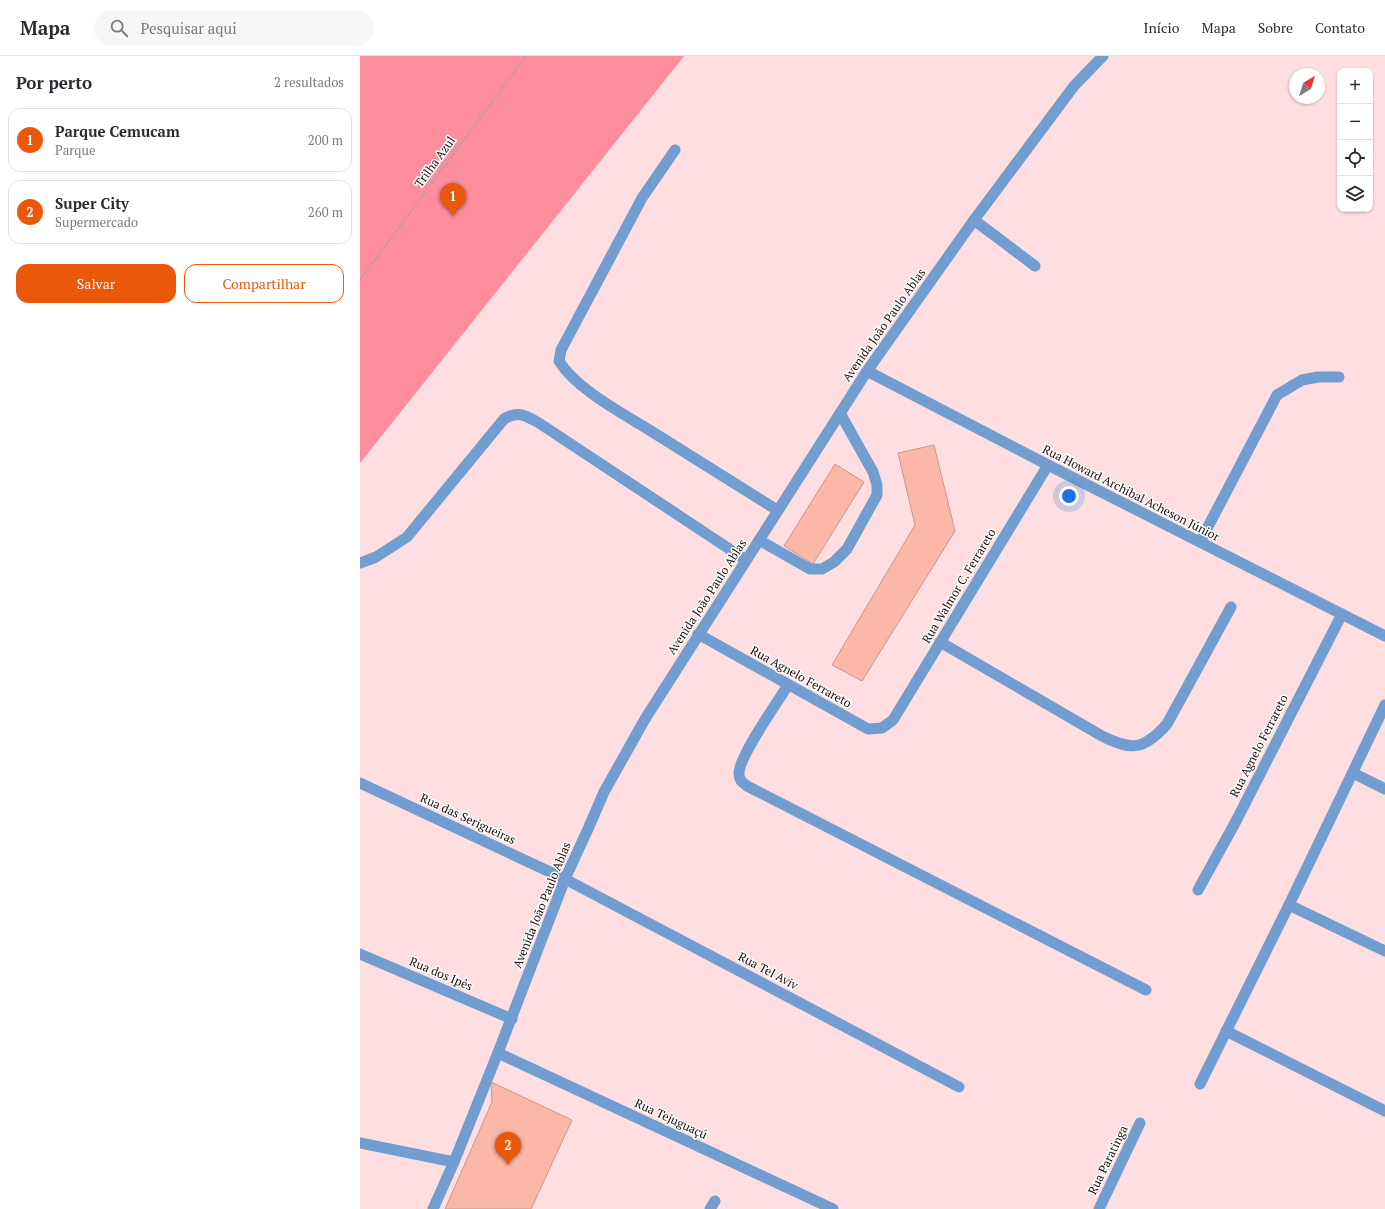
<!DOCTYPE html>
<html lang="pt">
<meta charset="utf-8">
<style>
body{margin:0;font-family:"PT Serif",serif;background:#f7f7f7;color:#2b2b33}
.controls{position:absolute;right:12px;top:12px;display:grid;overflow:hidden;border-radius:8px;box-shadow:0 1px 3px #0004}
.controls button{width:36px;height:36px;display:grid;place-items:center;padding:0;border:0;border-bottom:1px solid #e1e1e2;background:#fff;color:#2b2b33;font:20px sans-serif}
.compass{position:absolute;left:929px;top:12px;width:36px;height:36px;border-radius:50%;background:#fff;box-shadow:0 1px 3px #0004;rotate:38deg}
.you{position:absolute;left:709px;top:440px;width:14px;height:14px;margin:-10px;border:3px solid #fff;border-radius:50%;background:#1a73e8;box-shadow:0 0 0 6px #1a73e833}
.badge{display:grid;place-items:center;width:26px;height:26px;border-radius:50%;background:#ea580c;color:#fff;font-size:13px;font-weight:700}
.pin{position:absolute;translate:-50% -33px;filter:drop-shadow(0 1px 2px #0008)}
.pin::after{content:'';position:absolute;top:21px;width:14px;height:12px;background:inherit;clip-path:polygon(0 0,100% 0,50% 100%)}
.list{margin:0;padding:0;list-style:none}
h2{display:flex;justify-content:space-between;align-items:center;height:52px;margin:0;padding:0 16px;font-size:17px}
h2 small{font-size:13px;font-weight:400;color:#7c7c81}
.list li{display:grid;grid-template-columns:26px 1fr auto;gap:12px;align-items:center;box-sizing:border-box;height:64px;margin:0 8px 8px;padding:0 8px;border:1px solid #e1e1e2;border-radius:12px}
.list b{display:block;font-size:15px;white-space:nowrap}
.list p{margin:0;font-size:13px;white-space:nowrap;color:#7c7c81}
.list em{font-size:13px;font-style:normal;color:#7c7c81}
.actions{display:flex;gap:8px;padding:12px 16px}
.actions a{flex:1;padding:9px 0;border:1px solid #ea580c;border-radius:12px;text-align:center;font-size:14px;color:#ea580c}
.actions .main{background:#ea580c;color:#fff}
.icon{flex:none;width:22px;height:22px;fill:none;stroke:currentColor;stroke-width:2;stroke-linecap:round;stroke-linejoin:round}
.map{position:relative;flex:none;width:1025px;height:1153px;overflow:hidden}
header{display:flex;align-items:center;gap:24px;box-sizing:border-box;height:56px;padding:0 20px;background:#fff;border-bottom:1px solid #e1e1e2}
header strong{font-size:19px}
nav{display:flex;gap:22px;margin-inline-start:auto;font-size:14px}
.search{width:280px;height:36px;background:#f7f7f7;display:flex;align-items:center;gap:10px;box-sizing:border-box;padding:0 14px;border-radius:22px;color:#7c7c81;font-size:15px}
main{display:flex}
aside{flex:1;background:#fff}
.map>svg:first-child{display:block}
</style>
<header>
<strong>Mapa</strong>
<div class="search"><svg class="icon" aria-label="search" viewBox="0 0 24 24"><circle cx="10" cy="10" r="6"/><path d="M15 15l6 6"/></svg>Pesquisar aqui</div>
<nav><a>Início</a><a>Mapa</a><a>Sobre</a><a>Contato</a></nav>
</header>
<main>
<aside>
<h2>Por perto<small>2 resultados</small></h2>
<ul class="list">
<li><span class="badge">1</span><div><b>Parque Cemucam</b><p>Parque</p></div><em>200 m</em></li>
<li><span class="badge">2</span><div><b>Super City</b><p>Supermercado</p></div><em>260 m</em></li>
</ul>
<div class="actions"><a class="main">Salvar</a><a>Compartilhar</a></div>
</aside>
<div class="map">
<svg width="1025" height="1153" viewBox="0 0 1025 1153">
<rect width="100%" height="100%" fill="#fedee0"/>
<!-- green -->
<polygon fill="#fe8d9b" points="0,0 324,0 0,407"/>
<!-- building -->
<g fill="#fbb7a7" stroke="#c8988d">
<polygon points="574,389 595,475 502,625 472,609 555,469 538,397"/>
<polygon points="475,408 504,426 453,508 424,490"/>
<polygon points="131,1026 212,1064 171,1153 85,1153 132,1046"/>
</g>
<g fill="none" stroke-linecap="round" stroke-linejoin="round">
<!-- path -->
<polyline stroke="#b99d9f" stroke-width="2.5" stroke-dasharray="2 2" stroke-linecap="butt" points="0,224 166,0"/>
<!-- service -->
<g stroke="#729dd1" stroke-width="11">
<path d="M315,94L282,142L201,294L199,305C216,333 262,357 291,375C333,401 375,428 417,454"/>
<polyline points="614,164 675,210"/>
<polyline points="399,484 450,513 462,513 474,506 487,493 517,439 517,429 513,416 480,357"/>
<polyline points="840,486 917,339 942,324 958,321 979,321"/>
<path d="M0,507L16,501L47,481L144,363C158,354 166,360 179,367L386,504"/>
</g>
<!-- minor -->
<g stroke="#729dd1" stroke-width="11">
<polyline points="507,315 688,409 1025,580"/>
<polyline points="338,578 508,673 522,672 533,664 688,409"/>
<path d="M580,586L742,680C772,695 784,694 807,668L871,551"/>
<path d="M428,629C418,646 378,701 379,718C379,724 382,726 387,730L786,934"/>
<polyline points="993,717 1025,733"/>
<polyline points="0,727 205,823 599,1031"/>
<polyline points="838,834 875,767 982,558"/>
<polyline points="929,849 1025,895"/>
<polyline points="0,898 152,963"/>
<polyline points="866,975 1025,1055"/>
<polyline points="138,997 473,1153"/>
<polyline points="840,1028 929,849 1025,649"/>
<polyline points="0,1087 94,1106"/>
<polyline points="350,1153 355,1145"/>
<polyline points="739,1153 780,1067"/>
</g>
<!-- tertiary -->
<polyline stroke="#729dd1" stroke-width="11" points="73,1153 94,1106 139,994 205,823 228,773 244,736 285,663 507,315 614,164 714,30 743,0"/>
</g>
<g text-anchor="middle" stroke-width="3" stroke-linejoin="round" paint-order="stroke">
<!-- street labels -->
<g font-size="12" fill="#1d0b0d" stroke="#fff">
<text transform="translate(75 106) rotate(-54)" y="4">Trilha Azul</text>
<text transform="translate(524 269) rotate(-55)" y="4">Avenida João Paulo Ablas</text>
<text transform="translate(771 437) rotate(27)" y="4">Rua Howard Archibal Acheson Júnior</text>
<text transform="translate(599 530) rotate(-59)" y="4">Rua Walmor C. Ferrareto</text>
<text transform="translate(347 541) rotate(-57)" y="4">Avenida João Paulo Ablas</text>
<text transform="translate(441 621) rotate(29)" y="4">Rua Agnelo Ferrareto</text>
<text transform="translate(899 690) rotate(-63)" y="4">Rua Agnelo Ferrareto</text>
<text transform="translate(108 763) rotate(25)" y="4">Rua das Serigueiras</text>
<text transform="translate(182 849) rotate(-68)" y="4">Avenida João Paulo Ablas</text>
<text transform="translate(408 915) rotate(28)" y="4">Rua Tel Aviv</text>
<text transform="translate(81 918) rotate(23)" y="4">Rua dos Ipês</text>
<text transform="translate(311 1063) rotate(25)" y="4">Rua Tejuguaçú</text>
<text transform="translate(748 1104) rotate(-64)" y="4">Rua Paratinga</text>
</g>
</g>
</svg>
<div class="controls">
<button>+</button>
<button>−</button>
<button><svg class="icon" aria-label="locate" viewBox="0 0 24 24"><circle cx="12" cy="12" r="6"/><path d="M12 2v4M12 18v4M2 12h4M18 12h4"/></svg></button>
<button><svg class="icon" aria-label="layers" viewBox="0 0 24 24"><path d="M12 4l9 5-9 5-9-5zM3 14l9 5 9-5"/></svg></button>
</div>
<svg class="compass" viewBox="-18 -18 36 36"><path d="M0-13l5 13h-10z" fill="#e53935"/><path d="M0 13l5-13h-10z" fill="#7c7c81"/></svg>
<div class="you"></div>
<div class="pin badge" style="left:93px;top:160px">1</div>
<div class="pin badge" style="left:148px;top:1109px">2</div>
</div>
</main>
